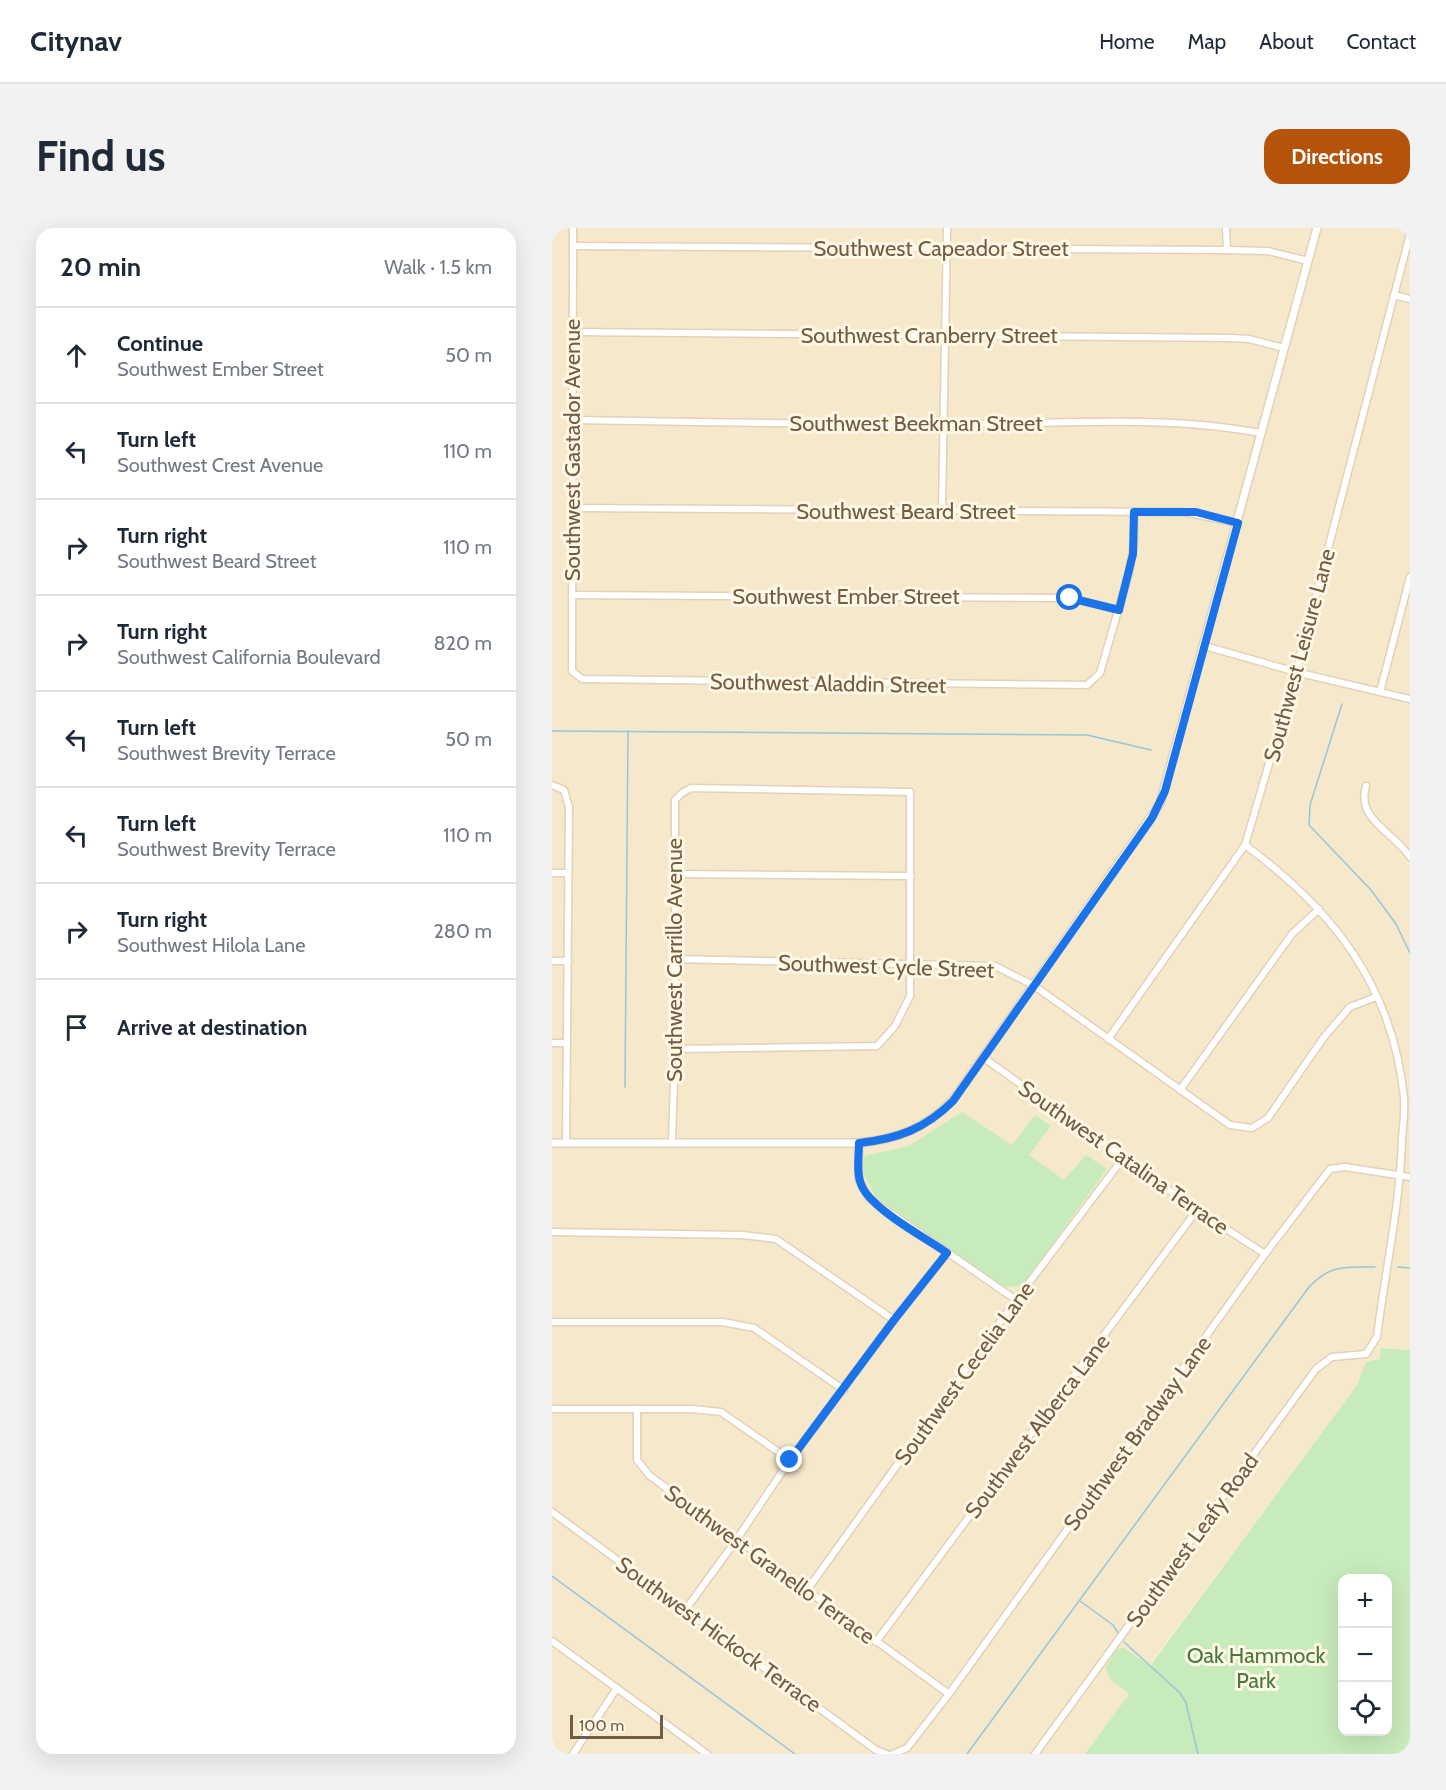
<!DOCTYPE html>
<meta charset="utf-8">
<style>
body{margin:0;font-family:Cabin,sans-serif;background:#f2f2f3;color:#1f2937}
.controls{position:absolute;right:18px;bottom:18px;display:grid;overflow:hidden;border-radius:12px;box-shadow:0 6px 24px #0002}
.controls button{width:54px;height:54px;display:grid;place-items:center;padding:0;border:0;border-bottom:2px solid #e0e1e3;background:#fff;color:#1f2937;font:30px sans-serif}
.scale{position:absolute;left:18px;bottom:15px;width:93px;box-sizing:border-box;padding-left:6px;border:3px solid #735c45;border-top:0;font-size:16px;line-height:21px;white-space:nowrap;color:#735c45;-webkit-text-stroke:4px #fff8e4;paint-order:stroke}
.stop{position:absolute;width:18px;height:18px;margin:-14px;border:4px solid #1a73e8;border-radius:50%;background:#fff}
.stop.end{background:#1a73e8;border-color:#fff;box-shadow:0 2px 6px #0008}
.list{margin:0;padding:0;list-style:none}
h2{display:flex;justify-content:space-between;align-items:center;height:78px;margin:0;padding:0 24px;font-size:26px}
h2 small{font-size:20px;font-weight:400;color:#747a83}
.list li{display:grid;grid-template-columns:39px 1fr auto;gap:18px;align-items:center;box-sizing:border-box;height:96px;padding:0 24px;border-top:2px solid #e0e1e3}
.list b{display:block;font-size:22px;white-space:nowrap}
.list p{margin:0;font-size:20px;white-space:nowrap;color:#747a83}
.list em{font-size:20px;font-style:normal;color:#747a83}
.icon{flex:none;width:33px;height:33px;fill:none;stroke:currentColor;stroke-width:2;stroke-linecap:round;stroke-linejoin:round}
.map{position:relative;flex:none;width:858px;height:1526px;overflow:hidden;border-radius:18px}
header{display:flex;align-items:center;gap:36px;box-sizing:border-box;height:84px;padding:0 30px;background:#fff;border-bottom:2px solid #e0e1e3}
header strong{font-size:28px}
nav{display:flex;gap:33px;margin-inline-start:auto;font-size:21px}
.intro{display:flex;align-items:center;justify-content:space-between;box-sizing:border-box;height:144px;padding:0 36px}
h1{margin:0;font-size:42px}
.button{padding:15px 27px;border-radius:18px;background:#b45309;color:#fff;font-size:21px;font-weight:700}
main{display:flex;gap:36px;padding:0 36px}
aside{flex:1;background:#fff;border-radius:18px;box-shadow:0 6px 24px #0002}
.map>svg:first-child{display:block}
</style>
<header>
<strong>Citynav</strong>
<nav><a>Home</a><a>Map</a><a>About</a><a>Contact</a></nav>
</header>
<div class="intro"><h1>Find us</h1><a class="button">Directions</a></div>
<main>
<aside>
<h2>20 min<small>Walk · 1.5 km</small></h2>
<ul class="list">
<li><svg class="icon" aria-label="ahead" viewBox="0 0 24 24"><path d="M12 20V5M6 11l6-6 6 6"/></svg><div><b>Continue</b><p>Southwest Ember Street</p></div><em>50 m</em></li>
<li><svg class="icon" aria-label="left" viewBox="0 0 24 24"><path d="M17 20v-9H6M10 6l-5 5 5 5"/></svg><div><b>Turn left</b><p>Southwest Crest Avenue</p></div><em>110 m</em></li>
<li><svg class="icon" aria-label="right" viewBox="0 0 24 24"><path d="M7 20v-9h11M14 6l5 5-5 5"/></svg><div><b>Turn right</b><p>Southwest Beard Street</p></div><em>110 m</em></li>
<li><svg class="icon" aria-label="right" viewBox="0 0 24 24"><path d="M7 20v-9h11M14 6l5 5-5 5"/></svg><div><b>Turn right</b><p>Southwest California Boulevard</p></div><em>820 m</em></li>
<li><svg class="icon" aria-label="left" viewBox="0 0 24 24"><path d="M17 20v-9H6M10 6l-5 5 5 5"/></svg><div><b>Turn left</b><p>Southwest Brevity Terrace</p></div><em>50 m</em></li>
<li><svg class="icon" aria-label="left" viewBox="0 0 24 24"><path d="M17 20v-9H6M10 6l-5 5 5 5"/></svg><div><b>Turn left</b><p>Southwest Brevity Terrace</p></div><em>110 m</em></li>
<li><svg class="icon" aria-label="right" viewBox="0 0 24 24"><path d="M7 20v-9h11M14 6l5 5-5 5"/></svg><div><b>Turn right</b><p>Southwest Hilola Lane</p></div><em>280 m</em></li>
<li><svg class="icon" aria-label="arrive" viewBox="0 0 24 24"><path d="M6 21V4h12l-3 4 3 4H6"/></svg><div><b>Arrive at destination</b></div></li>
</ul>
</aside>
<div class="map">
<svg width="858" height="1526" viewBox="0 0 858 1526">
<rect width="100%" height="100%" fill="#fdf5dd"/>
<!-- residential -->
<polygon fill="#f5e8cb" points="0,0 858,0 858,1122 830,1120 828,1131 814,1135 805,1157 597,1438 572,1420 577,1466 533,1526 0,1526"/>
<!-- green -->
<g fill="#c8ebbb" fill-rule="evenodd">
<polygon points="410,884 460,917 483,887 499,898 477,927 512,952 534,927 555,941 470,1058 451,1059 323,968 312,946 312,928 357,918"/>
<path d="M829,1120L858,1122V1526H533L577,1466L557,1450L554,1439L564,1421L572,1420L598,1438L805,1157L814,1134L828,1131ZM790,1350H836V1504H790Z"/>
</g>
<g fill="none" stroke-linecap="round" stroke-linejoin="round">
<!-- stream -->
<g stroke="#97c5d9" stroke-width="1.5">
<polyline points="790,476 758,577 757,597 819,662 844,696 858,725"/>
<polyline points="0,503 535,507 599,522"/>
<polyline points="73,859 76,503"/>
<polyline points="846,1039 858,1040"/>
<polyline points="0,1348 243,1526"/>
<polyline points="528,1373 561,1397 566,1405"/>
<polyline points="572,1414 628,1465 634,1475 646,1526"/>
<path d="M415,1526L757,1059C779,1036 794,1039 823,1039"/>
</g>
<defs>
<g id="minor">
<polyline points="21,0 20,443 30,451 535,457 548,445 577,345 582,315 582,284"/>
<polyline points="674,0 675,22"/>
<polyline points="21,18 675,22 716,23 756,33"/>
<polyline points="842,67 858,71"/>
<polyline points="21,104 680,110 697,111 732,120"/>
<path d="M20,192C152,194 285,197 417,196C513,196 613,187 708,205"/>
<polyline points="20,280 632,284 686,295"/>
<polyline points="390,283 395,0"/>
<polyline points="20,367 518,370 567,382"/>
<polyline points="653,418 744,444 858,471"/>
<polyline points="828,464 858,349"/>
<polyline points="0,557 12,562 17,579 14,915"/>
<path d="M814,558C804,592 841,603 858,629"/>
<polyline points="0,645 16,645"/>
<polyline points="123,646 359,648"/>
<polyline points="122,731 443,738 481,757 678,897 700,900 716,890 772,809 798,779 824,769"/>
<polyline points="0,733 16,733"/>
<polyline points="556,811 693,617 744,444 858,6"/>
<polyline points="0,815 15,815"/>
<polyline points="432,830 645,982 713,1026"/>
<polyline points="628,862 740,706 767,681"/>
<polyline points="120,913 123,821 123,572 130,565 139,560 358,564 358,768 343,798 325,818 123,821"/>
<polyline points="307,915 307,952 317,970 464,1072"/>
<polyline points="0,1004 190,1007 224,1011 342,1092"/>
<polyline points="0,1094 171,1094 202,1100 292,1162"/>
<polyline points="0,1181 141,1181 169,1184 238,1232"/>
<polyline points="85,1181 85,1232 98,1248 397,1466"/>
<polyline points="0,1284 324,1522 335,1526"/>
<polyline points="255,1362 464,1072 572,929"/>
<polyline points="134,1381 185,1311 238,1232 342,1092 395,1025"/>
<polyline points="0,1413 155,1526"/>
<polyline points="324,1414 645,982"/>
<polyline points="21,1526 65,1460"/>
<polyline points="341,1526 355,1520 397,1466 713,1026 778,941 793,939 858,949"/>
<path d="M483,1526L764,1141L780,1129L814,1126L825,1109C833,1043 848,978 850,911C851,898 853,883 852,870C841,758 781,682 693,617"/>
</g>
<path id="tertiary" d="M0,915H307C345,911 373,901 401,872L608,576L765,0"/>
</defs>
<!-- minor casing -->
<use href="#minor" stroke="#e1d2b9" stroke-width="9"/>
<!-- tertiary casing -->
<use href="#tertiary" stroke="#e1d2b9" stroke-width="10"/>
<!-- minor -->
<use href="#minor" stroke="#fff" stroke-width="6"/>
<!-- tertiary -->
<use href="#tertiary" stroke="#fff" stroke-width="7"/>
</g>
<g fill="none" stroke-linecap="round" stroke-linejoin="round">
<!-- route -->
<path stroke="#1a73e8" stroke-width="8" d="M238,1232L342,1092L395,1025C374,1010 317,980 309,956C304,944 307,928 307,915C345,911 373,901 401,873L600,590L613,563L686,295L644,284H582L581,326L567,382L518,370"/>
</g>
<g text-anchor="middle" stroke-width="6" stroke-linejoin="round" paint-order="stroke">
<!-- street labels -->
<g font-size="22" fill="#735c45" stroke="#fff8e4">
<text x="389" y="28">Southwest Capeador Street</text>
<text x="377" y="115">Southwest Cranberry Street</text>
<text x="364" y="203">Southwest Beekman Street</text>
<text transform="translate(20 222) rotate(-90)" y="8">Southwest Gastador Avenue</text>
<text x="354" y="291">Southwest Beard Street</text>
<text x="294" y="376">Southwest Ember Street</text>
<text transform="translate(747 427) rotate(-75)" y="8">Southwest Leisure Lane</text>
<text transform="translate(276 455) rotate(1)" y="8">Southwest Aladdin Street</text>
<text transform="translate(122 732) rotate(-90)" y="8">Southwest Carrillo Avenue</text>
<text transform="translate(334 738) rotate(2)" y="8">Southwest Cycle Street</text>
<text transform="translate(572 929) rotate(35)" y="8">Southwest Catalina Terrace</text>
<text transform="translate(412 1145) rotate(-54)" y="8">Southwest Cecelia Lane</text>
<text transform="translate(485 1198) rotate(-53)" y="8">Southwest Alberca Lane</text>
<text transform="translate(585 1205) rotate(-54)" y="8">Southwest Bradway Lane</text>
<text transform="translate(640 1312) rotate(-54)" y="8">Southwest Leafy Road</text>
<text transform="translate(218 1336) rotate(36)" y="8">Southwest Granello Terrace</text>
<text transform="translate(167 1406) rotate(36)" y="8">Southwest Hickock Terrace</text>
</g>
<!-- park labels -->
<g font-size="22" fill="#457a3c" stroke="#fff8e4">
<text x="704" y="1435">Oak Hammock<tspan x="704" dy="25">Park</tspan></text>
</g>
</g>
</svg>
<div class="controls">
<button>+</button>
<button>−</button>
<button><svg class="icon" aria-label="locate" viewBox="0 0 24 24"><circle cx="12" cy="12" r="6"/><path d="M12 2v4M12 18v4M2 12h4M18 12h4"/></svg></button>
</div>
<div class="scale">100 m</div>
<div class="stop" style="left:518px;top:370px"></div>
<div class="stop end" style="left:238px;top:1232px"></div>
</div>
</main>
